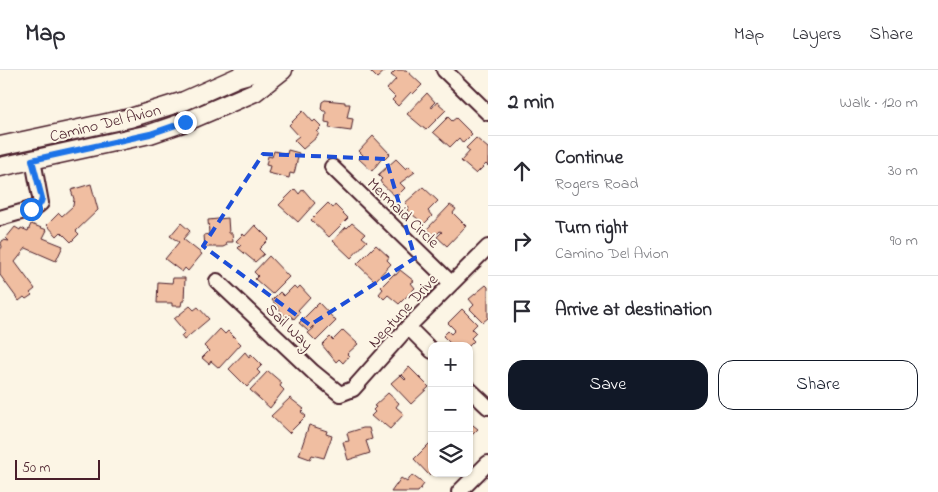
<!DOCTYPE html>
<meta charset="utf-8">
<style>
body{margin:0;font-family:"Indie Flower",sans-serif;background:#f2f2f3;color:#2b2b33}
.controls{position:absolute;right:15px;bottom:15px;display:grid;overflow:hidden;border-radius:10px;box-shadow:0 1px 4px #0004}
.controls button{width:45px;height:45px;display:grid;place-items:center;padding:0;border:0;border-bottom:1px solid #e1e1e2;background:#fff;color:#2b2b33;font:25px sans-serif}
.scale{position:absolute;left:15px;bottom:12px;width:85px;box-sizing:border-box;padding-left:5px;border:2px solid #4a1f2b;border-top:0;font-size:14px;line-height:18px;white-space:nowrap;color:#4a1f2b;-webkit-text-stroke:4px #fcf5e5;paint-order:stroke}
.stop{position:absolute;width:15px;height:15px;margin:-11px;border:4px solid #1a73e8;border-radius:50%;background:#fff}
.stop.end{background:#1a73e8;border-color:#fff;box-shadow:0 1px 5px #0008}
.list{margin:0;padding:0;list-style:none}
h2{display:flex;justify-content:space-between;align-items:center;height:65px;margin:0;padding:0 20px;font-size:21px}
h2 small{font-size:16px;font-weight:400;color:#7c7c81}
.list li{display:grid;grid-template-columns:32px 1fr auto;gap:15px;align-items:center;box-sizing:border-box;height:70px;padding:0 20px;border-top:1px solid #e1e1e2}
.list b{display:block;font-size:19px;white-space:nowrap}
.list p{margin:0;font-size:16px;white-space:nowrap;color:#7c7c81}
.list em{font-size:16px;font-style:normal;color:#7c7c81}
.actions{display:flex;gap:10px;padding:15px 20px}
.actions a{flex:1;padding:11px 0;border:1px solid #111827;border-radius:15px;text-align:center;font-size:18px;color:#111827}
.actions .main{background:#111827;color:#fff}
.icon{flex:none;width:28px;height:28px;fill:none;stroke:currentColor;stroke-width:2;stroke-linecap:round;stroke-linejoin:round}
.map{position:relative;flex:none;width:488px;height:422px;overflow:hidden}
header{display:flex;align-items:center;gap:30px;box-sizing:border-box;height:70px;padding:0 25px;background:#fff;border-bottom:1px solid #e1e1e2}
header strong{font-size:24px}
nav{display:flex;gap:28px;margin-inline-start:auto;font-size:18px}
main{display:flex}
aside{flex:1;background:#fff}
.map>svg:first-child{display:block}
</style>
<header>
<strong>Map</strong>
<nav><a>Map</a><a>Layers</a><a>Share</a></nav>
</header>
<main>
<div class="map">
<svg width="488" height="422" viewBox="0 0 488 422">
<rect width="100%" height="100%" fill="#fcf5e5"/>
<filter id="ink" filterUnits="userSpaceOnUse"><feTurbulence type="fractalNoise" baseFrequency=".02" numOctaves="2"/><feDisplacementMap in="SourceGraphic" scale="10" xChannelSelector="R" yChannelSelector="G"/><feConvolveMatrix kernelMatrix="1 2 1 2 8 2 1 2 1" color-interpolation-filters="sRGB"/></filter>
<g filter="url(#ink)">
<!-- building -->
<g fill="#f0bea1" stroke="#4a1f2b">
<polygon points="369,0 386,0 377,8"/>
<polygon points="396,0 406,0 422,15 413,24 411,22 398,36 392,30 395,27 387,19 396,9 391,5"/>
<polygon points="427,23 435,32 431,36 432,38 437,32 446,40 426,60 407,44"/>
<polygon points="325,30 345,32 345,34 350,34 347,48 353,49 351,61 329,58 330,53 325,52 326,41 323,41 321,39 322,32"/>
<polygon points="303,41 313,52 315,50 322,57 317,62 319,63 317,67 303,79 294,70 299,66 289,55"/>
<polygon points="448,47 452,51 456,48 472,64 463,73 459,68 450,77 433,62"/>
<polygon points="373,66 390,84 385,89 383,87 372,101 359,89 363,85 359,81"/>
<polygon points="476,68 488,78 488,96 486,94 476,104 461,91 470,81 466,78"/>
<polygon points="288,80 299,83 294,104 290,103 289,108 268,103 270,96 266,95 268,86 272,87 274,81 287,84"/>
<polygon points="396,89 406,99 409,96 415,102 400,113 405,118 396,127 382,114 380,111 382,109 378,105"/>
<polygon points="91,114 98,140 76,161 79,164 71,172 61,162 57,166 47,155 59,143 62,146 73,136 74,129 71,120"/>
<polygon points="423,117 438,131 428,141 432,146 424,154 407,140 409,137 405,133"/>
<polygon points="295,119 299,124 303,119 315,133 298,152 279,135"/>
<polygon points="328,133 333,138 335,135 348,148 329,167 311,150"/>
<polygon points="450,135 456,139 453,143 466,156 447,176 437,167 442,162 440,161 435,166 427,159"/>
<polygon points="228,148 229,163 232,163 233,172 226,172 227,175 223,177 205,177 204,165 209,164 208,150"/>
<polygon points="181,153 190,161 183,169 202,184 188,201 185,198 182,202 165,189 179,172 170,166"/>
<polygon points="352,153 365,164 362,167 367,171 351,188 333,171 346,157 347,158"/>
<polygon points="31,154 47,160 43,168 63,176 56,191 26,178 15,192 35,219 30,223 32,225 26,229 24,227 19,231 0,205 0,180 2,177 1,173 3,170 9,171 6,168 15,157 20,160 21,158 28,161"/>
<polygon points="255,155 269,169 259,179 264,184 255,192 238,178 241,175 236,171 243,164 245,166"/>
<polygon points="376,175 389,187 387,190 391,194 375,211 357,194"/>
<polygon points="269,186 289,207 272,224 255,209 258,206 254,202"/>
<polygon points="400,200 414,211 411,213 415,218 399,234 388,225 384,229 379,224 383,219 381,217 394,204 396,205"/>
<polygon points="173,208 185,208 184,231 182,231 181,236 172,236 172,233 157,233 158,212 172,213"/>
<polygon points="486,215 488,217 488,248 483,252 470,239 474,235 469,229"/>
<polygon points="294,216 297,219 300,216 310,227 298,240 300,242 294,249 289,245 287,247 282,243 272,230 280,222 284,226"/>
<polygon points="319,233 336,251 316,271 308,263 314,258 313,256 308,261 299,253"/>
<polygon points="190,236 194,240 198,237 209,249 184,270 181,266 185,262 174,249"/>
<polygon points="462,239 477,254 472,259 476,263 471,268 474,271 469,276 453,276 443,266 448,261 451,264 455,260 448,253"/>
<polygon points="220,259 225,264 228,261 241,274 219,298 211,291 209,294 202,288 209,281 204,276"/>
<polygon points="343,260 358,274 347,284 349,286 343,293 339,289 336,292 322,275 330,267 333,270"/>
<polygon points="245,282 249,287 251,284 262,295 257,300 260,303 247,317 229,299"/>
<polygon points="409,297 429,317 411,334 391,313 400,305 405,310 406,309 402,305"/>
<polygon points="268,301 282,313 280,316 284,320 270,338 250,320"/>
<polygon points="388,323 399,333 396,337 404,344 390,359 379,350 378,352 371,346 375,342 373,340 376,337 374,336"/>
<polygon points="290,328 304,339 301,342 306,346 289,363 271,346"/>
<polygon points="469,352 478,359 469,368"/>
<polygon points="309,355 327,361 326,364 332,366 324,388 312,385 310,389 299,385"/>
<polygon points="363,358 369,358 372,369 366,371 370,383 348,390 343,372 349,371 347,363"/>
<polygon points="432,371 432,402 429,405 414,389"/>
<polygon points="412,405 424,414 418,422 391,422 401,408 407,412"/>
</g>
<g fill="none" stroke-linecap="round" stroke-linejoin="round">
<defs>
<g id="minor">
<polyline points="444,0 488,43"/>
<polyline points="332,97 451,213"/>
<polyline points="0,148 35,138 41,133 33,90"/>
<polyline points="217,211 313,302 340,324 353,319 408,257 488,177"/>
<polyline points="408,257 432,281"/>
<polyline points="469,319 488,337"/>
<polyline points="459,422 488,393"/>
</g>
<g id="major">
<polyline points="0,76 130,48 184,31 238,7 263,0"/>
<polyline points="0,97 150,64 185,52 255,22 283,0"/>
</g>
</defs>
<!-- minor casing -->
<use href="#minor" stroke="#4a1f2b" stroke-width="18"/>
<!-- major casing -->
<use href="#major" stroke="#4a1f2b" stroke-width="21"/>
<!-- minor -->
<use href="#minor" stroke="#fcf5e5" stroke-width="14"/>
<!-- major -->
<use href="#major" stroke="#fcf5e5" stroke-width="18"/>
</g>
</g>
<g fill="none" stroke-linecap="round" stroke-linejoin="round" filter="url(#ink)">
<!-- route -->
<path stroke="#1a73e8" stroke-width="6" d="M31,139C38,137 41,135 42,128L32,90L150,64L185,52"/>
</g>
<!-- marked area -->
<path fill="none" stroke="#1d4ed8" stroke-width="4" stroke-dasharray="10 6" stroke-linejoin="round" d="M263,84L386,89L415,188L310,255L203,176Z"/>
<g text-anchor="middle" stroke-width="4" stroke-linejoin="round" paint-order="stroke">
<!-- street labels -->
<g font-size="16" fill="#4a1f2b" stroke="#fcf5e5">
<text transform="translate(105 52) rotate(-14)" y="6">Camino Del Avion</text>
<text transform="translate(404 142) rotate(44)" y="6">Mermaid Circle</text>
<text transform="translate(402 240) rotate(-47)" y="6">Neptune Drive</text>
<text transform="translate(290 256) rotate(44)" y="6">Sail Way</text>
</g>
</g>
</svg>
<div class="controls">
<button>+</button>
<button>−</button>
<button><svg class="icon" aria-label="layers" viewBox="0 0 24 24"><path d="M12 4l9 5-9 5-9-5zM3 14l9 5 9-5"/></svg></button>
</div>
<div class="scale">50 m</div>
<div class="stop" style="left:31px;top:139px"></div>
<div class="stop end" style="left:185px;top:52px"></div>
</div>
<aside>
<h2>2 min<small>Walk · 120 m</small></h2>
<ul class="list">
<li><svg class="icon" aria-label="ahead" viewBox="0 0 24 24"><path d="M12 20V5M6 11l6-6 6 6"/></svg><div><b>Continue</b><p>Rogers Road</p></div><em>30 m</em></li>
<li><svg class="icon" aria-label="right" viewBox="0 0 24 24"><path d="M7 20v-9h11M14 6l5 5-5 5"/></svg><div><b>Turn right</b><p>Camino Del Avion</p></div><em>90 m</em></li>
<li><svg class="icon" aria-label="arrive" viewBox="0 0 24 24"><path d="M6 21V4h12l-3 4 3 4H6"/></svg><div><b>Arrive at destination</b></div></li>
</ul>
<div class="actions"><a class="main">Save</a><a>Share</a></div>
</aside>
</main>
